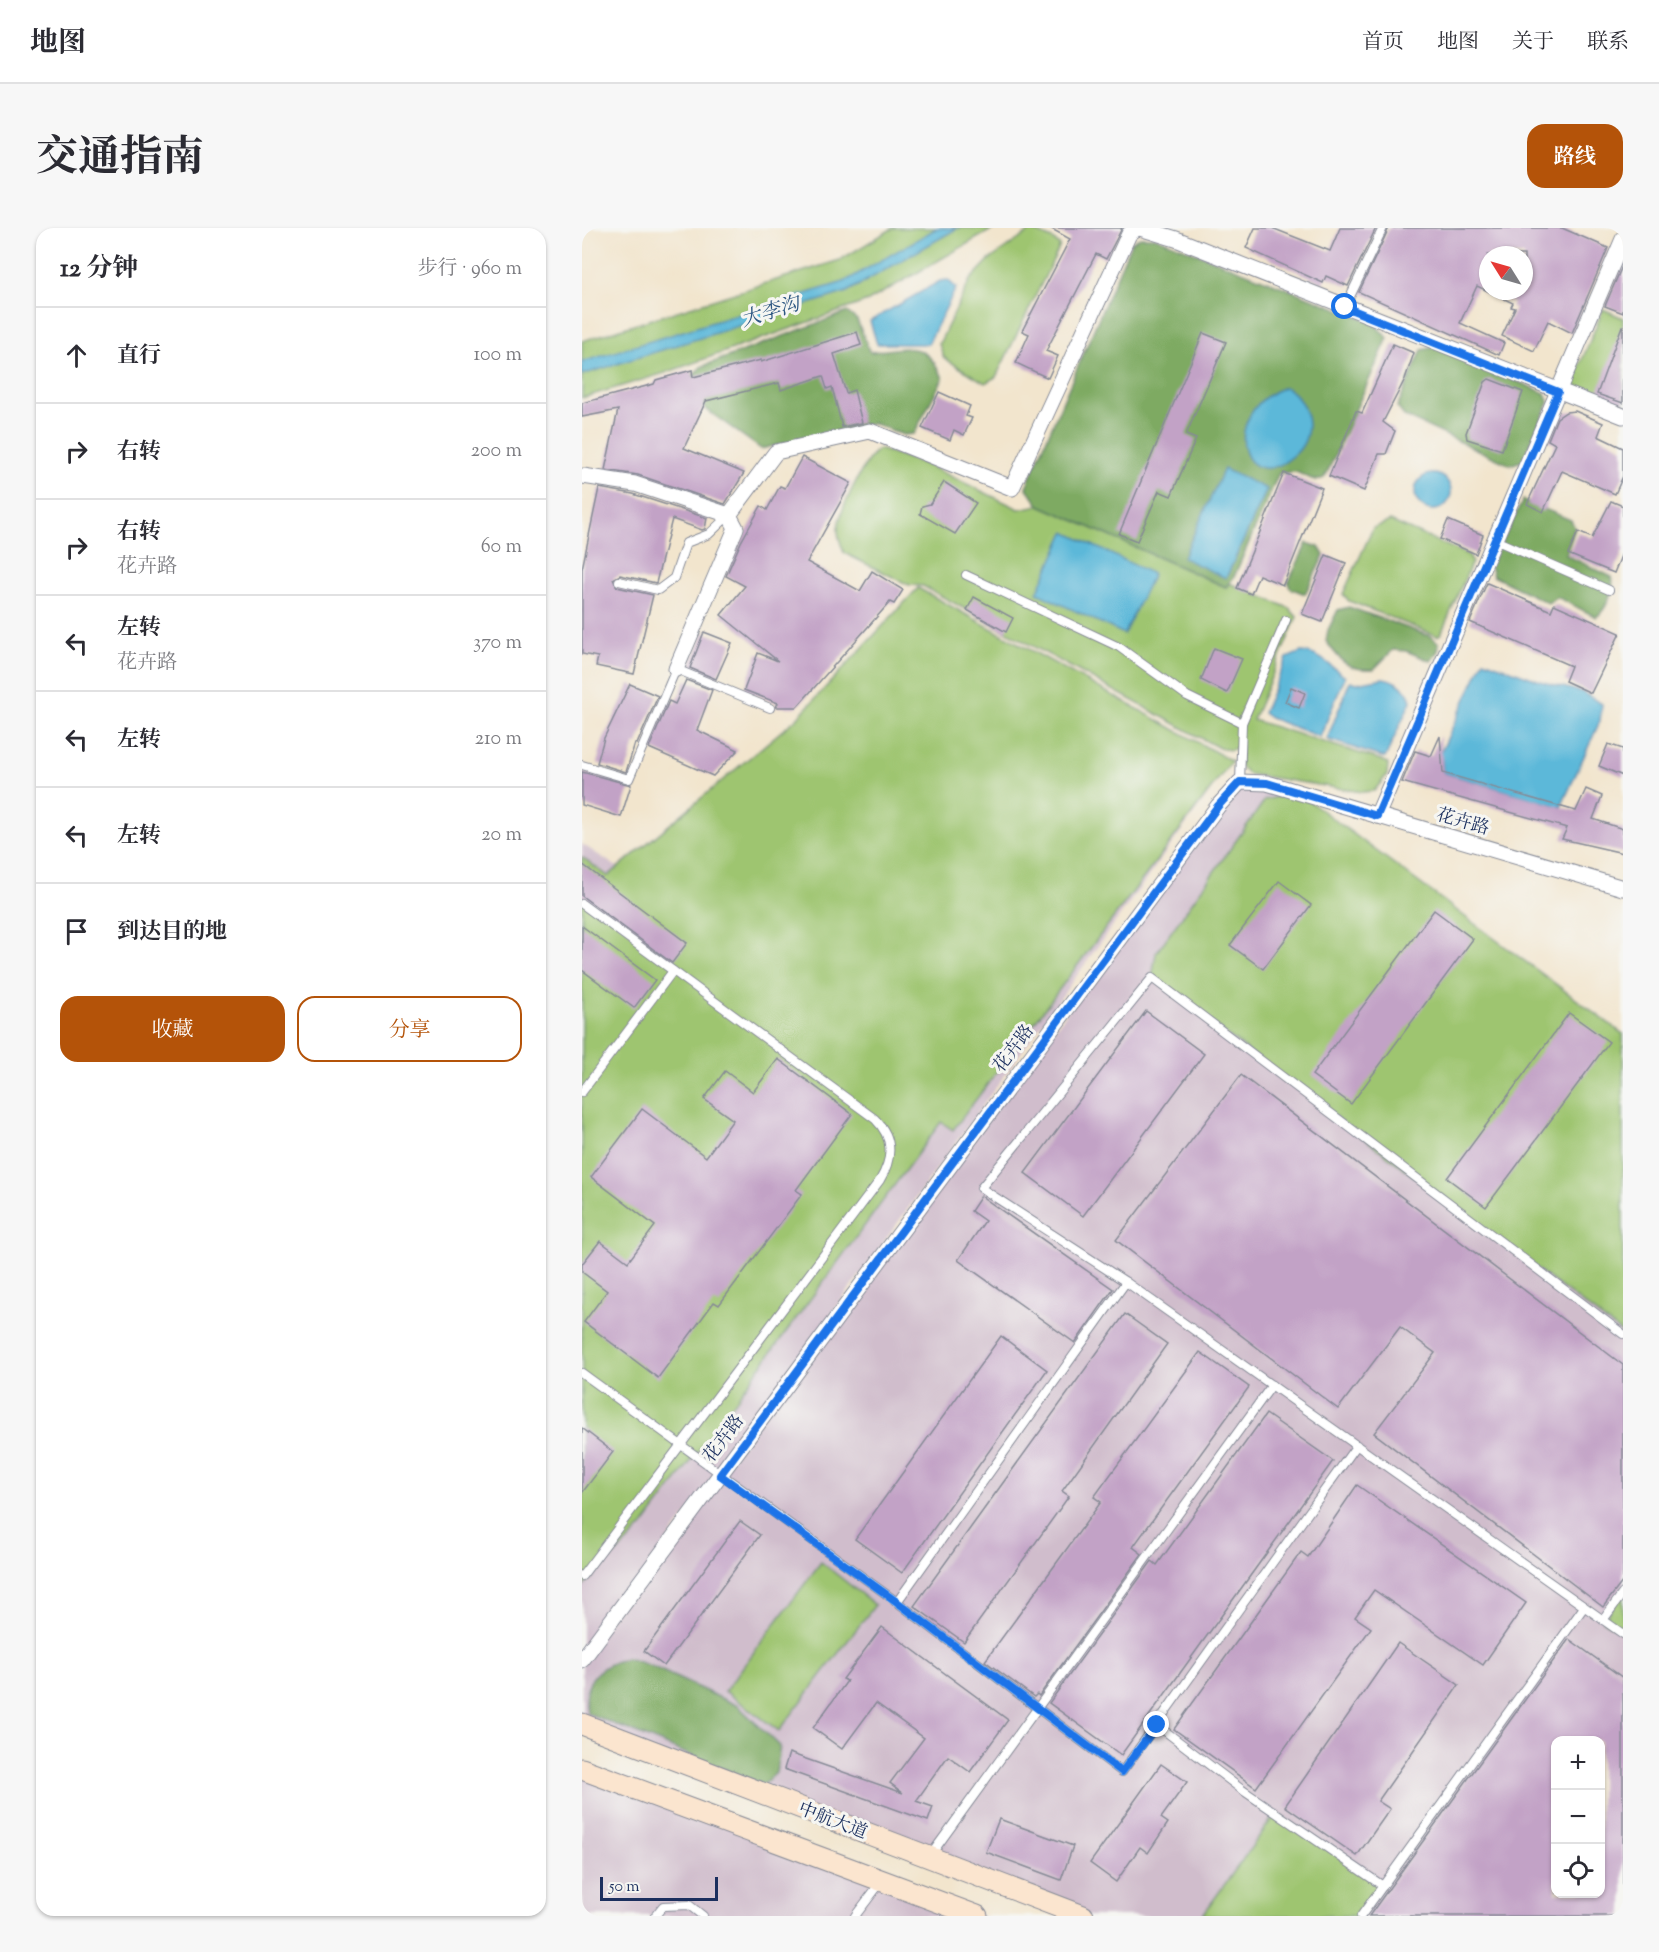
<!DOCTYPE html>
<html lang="zh">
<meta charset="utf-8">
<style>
body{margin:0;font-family:"Sorts Mill Goudy","Noto Serif SC",serif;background:#f7f7f7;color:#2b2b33}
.controls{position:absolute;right:18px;bottom:18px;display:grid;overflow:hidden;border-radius:12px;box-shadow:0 2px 4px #0004}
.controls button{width:54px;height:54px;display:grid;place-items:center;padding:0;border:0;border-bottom:2px solid #e1e1e2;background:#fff;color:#2b2b33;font:30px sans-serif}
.compass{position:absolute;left:897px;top:18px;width:54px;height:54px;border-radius:50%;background:#fff;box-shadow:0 2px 4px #0004;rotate:307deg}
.scale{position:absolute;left:18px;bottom:15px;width:118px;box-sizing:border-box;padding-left:6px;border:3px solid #1b2f5e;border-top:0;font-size:16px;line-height:21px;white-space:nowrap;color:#1b2f5e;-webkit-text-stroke:4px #f6f6f2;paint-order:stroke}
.stop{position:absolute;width:18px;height:18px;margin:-14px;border:4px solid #1a73e8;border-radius:50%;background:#fff}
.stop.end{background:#1a73e8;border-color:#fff;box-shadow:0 2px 6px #0008}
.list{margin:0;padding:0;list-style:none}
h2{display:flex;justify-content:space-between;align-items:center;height:78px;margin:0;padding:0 24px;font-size:26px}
h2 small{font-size:20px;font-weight:400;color:#7c7c81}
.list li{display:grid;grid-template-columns:39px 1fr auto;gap:18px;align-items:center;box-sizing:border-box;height:96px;padding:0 24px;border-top:2px solid #e1e1e2}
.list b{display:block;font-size:22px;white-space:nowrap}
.list p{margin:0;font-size:20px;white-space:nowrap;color:#7c7c81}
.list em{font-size:20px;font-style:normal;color:#7c7c81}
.actions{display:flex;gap:12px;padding:18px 24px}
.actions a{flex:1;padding:14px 0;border:2px solid #b45309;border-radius:18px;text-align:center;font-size:21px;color:#b45309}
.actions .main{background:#b45309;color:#fff}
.icon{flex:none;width:33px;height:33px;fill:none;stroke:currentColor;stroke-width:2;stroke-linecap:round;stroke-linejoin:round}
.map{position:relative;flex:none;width:1041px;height:1688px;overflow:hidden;border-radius:18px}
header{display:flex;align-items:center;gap:36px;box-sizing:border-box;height:84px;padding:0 30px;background:#fff;border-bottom:2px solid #e1e1e2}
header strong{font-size:28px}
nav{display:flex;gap:33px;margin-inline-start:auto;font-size:21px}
.intro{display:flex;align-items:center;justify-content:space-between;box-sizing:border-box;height:144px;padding:0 36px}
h1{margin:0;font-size:42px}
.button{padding:15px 27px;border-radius:18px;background:#b45309;color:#fff;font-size:21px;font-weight:700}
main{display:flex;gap:36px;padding:0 36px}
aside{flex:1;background:#fff;border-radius:18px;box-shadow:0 2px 4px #0004}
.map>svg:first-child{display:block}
</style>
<header>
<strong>地图</strong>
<nav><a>首页</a><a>地图</a><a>关于</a><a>联系</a></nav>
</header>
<div class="intro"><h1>交通指南</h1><a class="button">路线</a></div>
<main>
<aside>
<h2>12 分钟<small>步行 · 960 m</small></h2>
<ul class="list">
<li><svg class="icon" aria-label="ahead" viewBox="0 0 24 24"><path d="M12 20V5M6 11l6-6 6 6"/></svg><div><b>直行</b></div><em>100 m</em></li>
<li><svg class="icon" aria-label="right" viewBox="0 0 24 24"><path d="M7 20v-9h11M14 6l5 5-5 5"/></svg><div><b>右转</b></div><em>200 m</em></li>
<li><svg class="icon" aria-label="right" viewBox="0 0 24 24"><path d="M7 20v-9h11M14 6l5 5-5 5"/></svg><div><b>右转</b><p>花卉路</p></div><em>60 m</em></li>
<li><svg class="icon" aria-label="left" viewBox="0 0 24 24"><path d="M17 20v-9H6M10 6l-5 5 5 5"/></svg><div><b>左转</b><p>花卉路</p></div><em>370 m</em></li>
<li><svg class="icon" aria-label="left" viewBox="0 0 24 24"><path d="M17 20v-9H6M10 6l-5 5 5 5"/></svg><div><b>左转</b></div><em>210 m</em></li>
<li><svg class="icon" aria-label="left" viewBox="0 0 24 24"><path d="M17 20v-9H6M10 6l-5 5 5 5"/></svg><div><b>左转</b></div><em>20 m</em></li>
<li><svg class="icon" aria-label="arrive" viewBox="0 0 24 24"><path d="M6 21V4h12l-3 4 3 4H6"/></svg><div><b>到达目的地</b></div></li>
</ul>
<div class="actions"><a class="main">收藏</a><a>分享</a></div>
</aside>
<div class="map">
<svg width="1041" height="1688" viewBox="0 0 1041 1688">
<rect width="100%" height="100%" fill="#f6f6f2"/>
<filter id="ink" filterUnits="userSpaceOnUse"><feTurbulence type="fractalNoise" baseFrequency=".0167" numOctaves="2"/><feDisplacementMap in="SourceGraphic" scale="12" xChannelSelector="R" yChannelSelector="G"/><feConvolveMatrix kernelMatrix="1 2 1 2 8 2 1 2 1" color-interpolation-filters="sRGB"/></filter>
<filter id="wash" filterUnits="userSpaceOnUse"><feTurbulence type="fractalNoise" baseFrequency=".008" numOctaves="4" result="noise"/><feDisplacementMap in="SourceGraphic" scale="24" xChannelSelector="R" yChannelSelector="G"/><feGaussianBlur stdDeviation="1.35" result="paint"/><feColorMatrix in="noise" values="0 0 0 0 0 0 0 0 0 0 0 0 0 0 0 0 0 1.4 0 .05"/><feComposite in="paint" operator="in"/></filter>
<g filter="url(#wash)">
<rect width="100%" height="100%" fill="#f2e5cd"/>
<!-- industrial -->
<g fill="#d0bdcc" fill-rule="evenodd">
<path d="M336,360L650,533L5,1424L658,554L715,564L1041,805V1688H501L0,1496V616L35,639L215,490ZM974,1512H1018V1666H974Z"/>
<polygon points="0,1541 402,1688 0,1688"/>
</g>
<!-- green -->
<g fill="#9ec570" stroke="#5c7a67" stroke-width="1.5">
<polygon points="311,0 413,0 286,73 83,145 0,170 0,113 258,32"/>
<polygon points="450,2 472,12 478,18 414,149 403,155 362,130 357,116 388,52 407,32"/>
<polygon points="1021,81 1041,90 1041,182 995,164 991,154"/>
<path d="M297,221L343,236L437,281L457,277L644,359L647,355L707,380L715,389L671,492L802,533L806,536L805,547L792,563L780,564L666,546L658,538L659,519L648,522L637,520L341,358L327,357L262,325C260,319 256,310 256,303C255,287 284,228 297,221Z"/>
<polygon points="808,293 887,327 890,334 859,406 855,408 767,373 761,366 791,300"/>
<polygon points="336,360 650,533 371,902 359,894 61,1298 0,1360 0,629 26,648 215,490"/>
<polygon points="715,564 1041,806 1041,1106 570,750 574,725 683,572"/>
<polygon points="239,1334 293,1377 197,1503 143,1463"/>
<polygon points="1041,1365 1041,1406 1021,1392"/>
<polygon points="694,1585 801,1658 779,1688 620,1688"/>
</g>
<!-- forest -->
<g fill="#7eaa62" stroke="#4c6c60" stroke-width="1.5">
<polygon points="558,9 573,9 790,94 806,110 745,245 742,250 734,253 714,244 697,245 652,349 644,359 457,277 444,259 549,15"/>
<path d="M265,84L275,92L288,124C325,120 343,111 361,150L332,206L321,207L291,195L179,221L114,174L116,169L111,148L119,139Z"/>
<polygon points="853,119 963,165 967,175 940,233 928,237 822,188 815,179 840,122"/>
<path d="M941,272L989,292L993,300L984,327L1030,349C1033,360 1024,383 1014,389L975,369L966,375L911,348L908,338Z"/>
<polygon points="725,315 737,319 742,327 723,366 708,360 706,355"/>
<path d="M767,379L848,408L857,415L856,423L849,433L824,423L811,422L792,441C766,443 759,434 744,413L746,402L756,382Z"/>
<path d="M45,1430L69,1438L156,1478L198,1518L194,1545L181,1557L5,1485C0,1451 16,1438 45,1430Z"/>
</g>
<!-- water -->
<g fill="#5cb8d9" stroke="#3c749c" stroke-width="1.5">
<polygon points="355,0 376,0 265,64 0,147 0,134 262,54"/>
<polygon points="366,52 374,60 346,116 295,116 288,93 358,53"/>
<path d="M703,159C716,166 725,181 726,196C726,209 721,220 711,228C660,272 635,184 703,159Z"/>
<polygon points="642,241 685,261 644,350 601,330"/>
<circle cx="851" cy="264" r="18"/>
<polygon points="483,304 571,346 542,406 455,365"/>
<path d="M719,424C737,425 749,438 763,449L738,509L688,490L681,485L705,430Z"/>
<polygon points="902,432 961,454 1000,464 1020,476 1018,493 979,579 861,545 859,524"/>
<path d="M801,450C813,452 826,460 829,473L803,530L745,511L768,453L775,455Z"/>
</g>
<g id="blocks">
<!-- building -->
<g fill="#c2a2c6" fill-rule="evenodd">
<polygon points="468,0 540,0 524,31 514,26 464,123 476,128 466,150 434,135 447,106 440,103 488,11"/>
<polygon points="673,0 690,0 748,23 758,0 794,0 766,58 744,48 741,55 664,20"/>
<path d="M807,0H980L1026,20L990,105L966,93L952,123L920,108L933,80L929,79L931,75L895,58L878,95L922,115L917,127L777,64ZM906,27H942V63H906Z"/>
<polygon points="1041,36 1041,85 1023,78"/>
<polygon points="1040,98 1041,98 1041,175 1015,166"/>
<polygon points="275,104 279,117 252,126 264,165 272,162 280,195 260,199 250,159 245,161 241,148 199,162 197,155 124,173 102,220 162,245 143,276 56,247 23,242 36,182 0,189 0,175 72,156 74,152 110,142 111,149 179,132 179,134"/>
<polygon points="621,105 644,114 604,207 614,211 589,268 577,263 555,313 537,306"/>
<polygon points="811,116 832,125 823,151 801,194 813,203 804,226 797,226 782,263 747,248 774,183 780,185"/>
<polygon points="907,151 941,164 920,222 885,211 884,205 903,154"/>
<polygon points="357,164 388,178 384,188 390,190 382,207 372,202 368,212 340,200"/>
<polygon points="993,183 1021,195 1016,208 1041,220 1041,248 1033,266 980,243 961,284 945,276 973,216 966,212 975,190 984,184"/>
<polygon points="220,229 269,255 225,334 278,363 290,343 321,362 312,376 308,374 215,479 194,479 196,475 162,462 176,425 196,433 139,387 163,358 144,348 159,314 179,278 185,282 198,258 203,260"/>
<polygon points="702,245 740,260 701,357 677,347 669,366 655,360"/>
<polygon points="362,254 394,275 373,306 338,286 340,278 348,276"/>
<polygon points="17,260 51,266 125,290 123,301 120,302 90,291 74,355 38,347 31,351 35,359 71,367 52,446 14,438 16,429 0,426 0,341"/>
<polygon points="1029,273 1041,278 1041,323 1032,345 986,326 996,304 1010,310"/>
<polygon points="866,292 901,307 894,326 858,311"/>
<polygon points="744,327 764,335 740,394 720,386"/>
<polygon points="905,355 969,383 972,376 1038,405 1009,465 983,453 989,438 888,394"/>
<polygon points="392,369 431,390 424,404 385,382"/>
<polygon points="122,404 150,415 134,451 108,440"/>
<polygon points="632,420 660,431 645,465 619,452"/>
<polygon points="104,452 130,462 115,502 156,522 131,548 67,520 87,473 93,476"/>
<polygon points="48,456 76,468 55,516 53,515 44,544 15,535 22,510"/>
<polygon points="709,459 723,465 717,480 703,474"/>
<polygon points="858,508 861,545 994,583 1004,561 1020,568 1011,591 1041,601 1041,625 980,611 985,600 820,554 833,523 849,528"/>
<polygon points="1026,516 1041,521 1041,548 1017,538"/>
<polygon points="0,544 49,557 39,589 0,577"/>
<polygon points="0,636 105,715 90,735 0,668"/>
<polygon points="697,653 729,677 681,741 648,717"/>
<polygon points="852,682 891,711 769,876 730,847"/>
<polygon points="0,698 73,752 52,780 0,742"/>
<polygon points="564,783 622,826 501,988 443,945"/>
<polygon points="987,785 1027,814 904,979 865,950"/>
<polygon points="196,831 270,886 214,962 220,966 137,1077 132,1074 76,1150 2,1094 25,1063 0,1044 0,1036 18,1013 46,1034 73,998 9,949 60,881 124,929 151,892 122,871 143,843 171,864"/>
<polygon points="659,847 1041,1137 1041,1353 1021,1379 792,1205 853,1125 818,1099 756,1181 534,1012"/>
<polygon points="399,968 531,1061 493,1115 376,1032 403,993 389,983"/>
<polygon points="543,1086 585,1116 480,1263 487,1268 382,1414 332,1378"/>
<polygon points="419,1108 465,1142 320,1345 273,1311"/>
<polygon points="618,1124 667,1159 551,1319 560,1326 457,1468 455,1466 452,1469 403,1433 519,1274 512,1269"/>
<polygon points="684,1186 751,1233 539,1527 467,1475 570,1333 575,1337"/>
<polygon points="0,1200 31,1224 0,1265"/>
<polygon points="775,1257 944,1375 901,1437 792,1362 773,1389 789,1400 674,1560 592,1501 719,1324 726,1329"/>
<polygon points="158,1293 178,1307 82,1438 62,1423"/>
<polygon points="300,1399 426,1492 388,1544 366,1528 334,1573 351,1579 346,1593 202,1541 207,1525 321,1565 308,1555 342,1510 294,1475 260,1521 231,1500 265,1453 261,1451"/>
<path d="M987,1411L1041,1450V1683L1037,1688H787ZM974,1512H1018V1665H974Z"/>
<polygon points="816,1415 877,1457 796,1573 808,1581 775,1628 703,1578"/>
<polygon points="579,1536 605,1554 579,1590 586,1595 566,1625 558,1619 534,1654 508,1635"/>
<polygon points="417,1591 491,1618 479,1652 404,1624"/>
</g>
</g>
</g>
<g filter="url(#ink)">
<use href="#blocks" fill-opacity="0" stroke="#868a96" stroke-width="1.5"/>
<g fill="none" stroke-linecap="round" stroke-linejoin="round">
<defs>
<g id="lane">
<polyline points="763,79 801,0"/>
<polyline points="913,312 1027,362"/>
<polyline points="384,347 537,419 605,468 660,495 658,554"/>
<polyline points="37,353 76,362 92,350 104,315 127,306 147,287"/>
<polyline points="660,495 704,392"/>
<polyline points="0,537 47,551 94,441 188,480"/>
<path d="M0,676L293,891C312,910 311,930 298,952L0,1348"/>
<polyline points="0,864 91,743"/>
<polyline points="544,1054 399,960 570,750 1041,1106"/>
<polyline points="0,1145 315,1374"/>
<polyline points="775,1217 540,1544 315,1374 544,1054 1041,1406"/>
<polyline points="1021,1392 1041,1365"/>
<polyline points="575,1497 659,1561 801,1658"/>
<polyline points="348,1628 690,1157"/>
<polyline points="73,1688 81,1678 107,1677 121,1688"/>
<polyline points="273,1688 299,1654"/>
<polyline points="779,1688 1002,1379"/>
</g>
<g id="street">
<polyline points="558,0 594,11 1041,188"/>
<polyline points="1,248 53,256 147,287 194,224 288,203 430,260 547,6 555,0"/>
<polyline points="94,441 154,300 147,287"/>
<polyline points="795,588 1041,11"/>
<polyline points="0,1432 636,578 658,554 685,555 1041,660"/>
</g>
<g id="secondary">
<polyline points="0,1496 501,1688"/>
<polyline points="0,1541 395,1688"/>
</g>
</defs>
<!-- lane casing -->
<use href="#lane" stroke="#868a96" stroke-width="10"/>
<!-- street casing -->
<use href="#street" stroke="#868a96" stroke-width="17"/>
<!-- secondary casing -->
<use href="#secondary" stroke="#868a96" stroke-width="23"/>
<!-- lane -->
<use href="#lane" stroke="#fff" stroke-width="8"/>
<!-- street -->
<use href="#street" stroke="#fff" stroke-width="15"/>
<!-- secondary -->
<use href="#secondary" stroke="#fbe5cf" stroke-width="21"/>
</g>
</g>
<g fill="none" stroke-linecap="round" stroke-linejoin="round" filter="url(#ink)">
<!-- route -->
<polyline stroke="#1a73e8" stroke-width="8" points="575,1497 540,1544 315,1374 138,1247 636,578 658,554 685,555 795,588 976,164 763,79"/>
</g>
<g text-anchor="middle" stroke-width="6" stroke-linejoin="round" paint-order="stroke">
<!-- street labels -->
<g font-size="18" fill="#1b2f5e" stroke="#f6f6f2">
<text transform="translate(881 593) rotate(16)" y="6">花卉路</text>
<text transform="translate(431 820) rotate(-53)" y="6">花卉路</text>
<text transform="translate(141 1210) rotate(-53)" y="6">花卉路</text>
<text transform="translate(251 1592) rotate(21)" y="6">中航大道</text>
</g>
<!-- water labels -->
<g font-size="20" font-style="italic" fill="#2e5883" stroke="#f6f6f2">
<text transform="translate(188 83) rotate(-17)" y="7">大李沟</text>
</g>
</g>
</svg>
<div class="controls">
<button>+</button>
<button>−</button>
<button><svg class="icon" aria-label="locate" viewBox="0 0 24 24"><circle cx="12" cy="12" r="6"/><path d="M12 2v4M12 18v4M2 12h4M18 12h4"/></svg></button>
</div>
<svg class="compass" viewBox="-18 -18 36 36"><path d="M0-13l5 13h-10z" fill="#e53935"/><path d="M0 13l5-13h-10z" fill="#7c7c81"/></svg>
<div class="scale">50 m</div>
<div class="stop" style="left:763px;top:79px"></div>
<div class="stop end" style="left:575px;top:1497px"></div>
</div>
</main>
